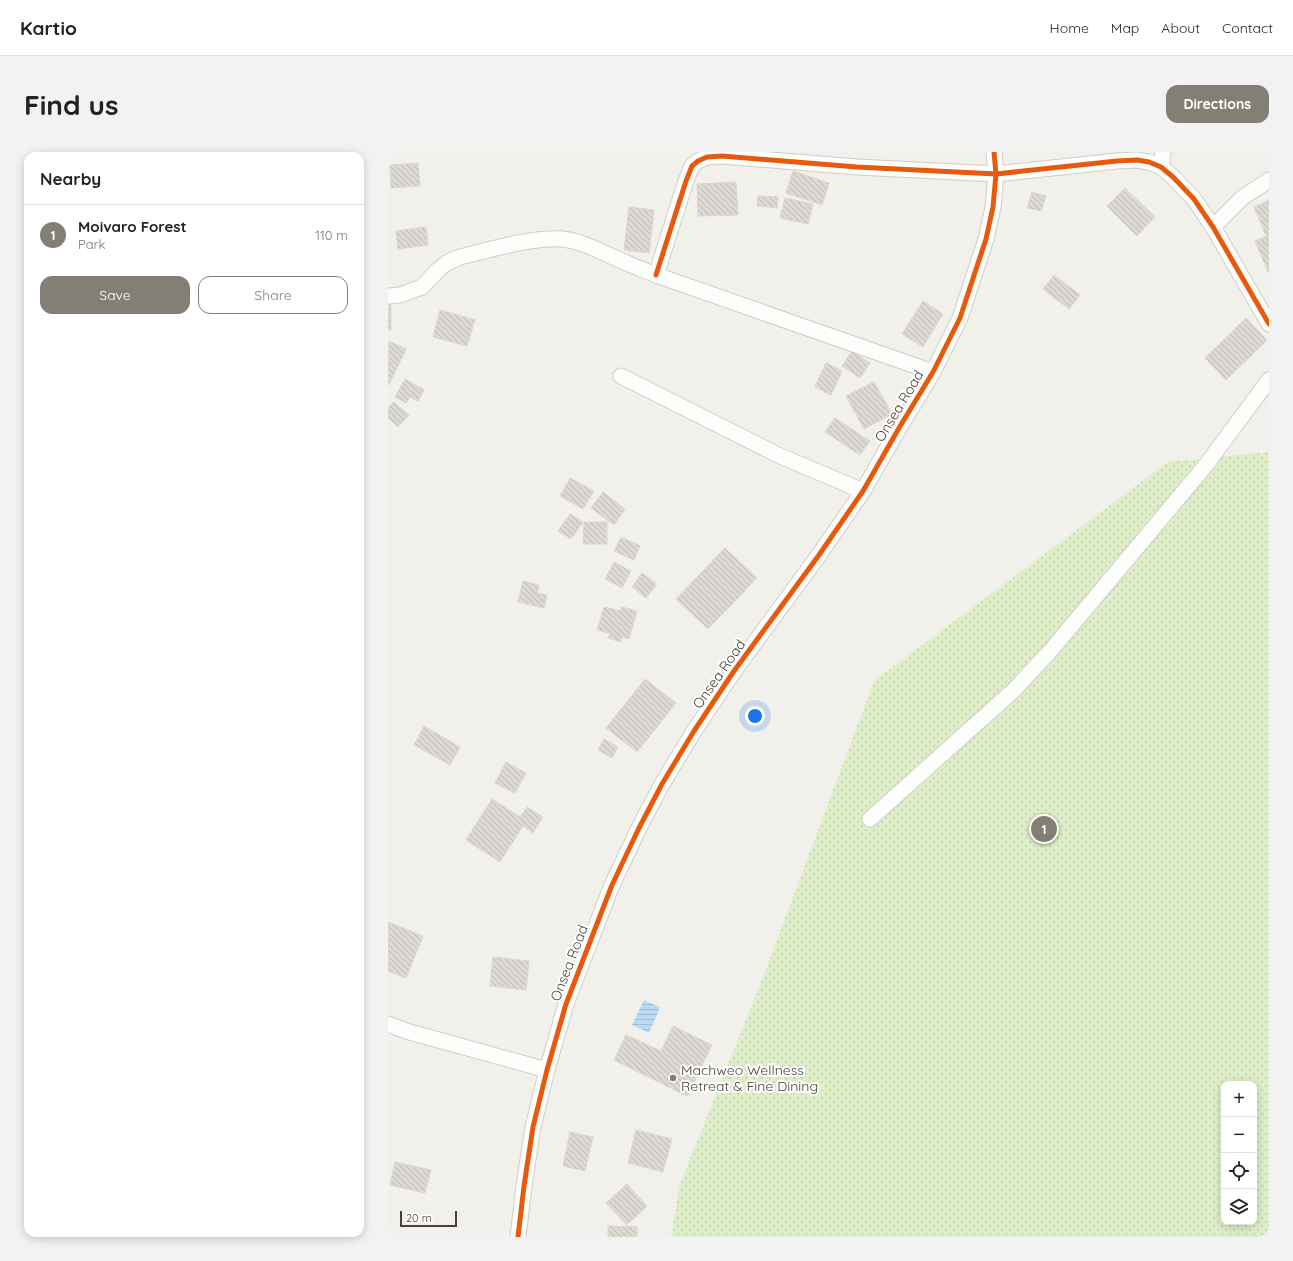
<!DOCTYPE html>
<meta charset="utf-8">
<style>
body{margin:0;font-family:Quicksand,sans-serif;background:#f2f2f2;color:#222}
.controls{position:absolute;right:12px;bottom:12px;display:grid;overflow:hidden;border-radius:8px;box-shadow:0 2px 10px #0003}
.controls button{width:36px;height:36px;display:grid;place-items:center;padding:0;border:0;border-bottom:1px solid #e0e0e0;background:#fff;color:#222;font:20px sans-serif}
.scale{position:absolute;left:12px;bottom:10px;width:57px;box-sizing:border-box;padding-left:4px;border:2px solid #494235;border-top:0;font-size:11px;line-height:14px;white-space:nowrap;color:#494235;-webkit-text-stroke:3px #fff;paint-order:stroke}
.you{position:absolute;left:367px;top:564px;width:14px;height:14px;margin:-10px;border:3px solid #fff;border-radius:50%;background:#1a73e8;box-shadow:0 0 0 6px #1a73e833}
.badge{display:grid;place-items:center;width:26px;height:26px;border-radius:50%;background:#847f74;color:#fff;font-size:13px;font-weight:700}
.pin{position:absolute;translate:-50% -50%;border:2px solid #fff;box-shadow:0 1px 4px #0006}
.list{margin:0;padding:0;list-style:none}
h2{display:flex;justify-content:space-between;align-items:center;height:52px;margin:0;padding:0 16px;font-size:17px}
h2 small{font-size:13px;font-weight:400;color:#767676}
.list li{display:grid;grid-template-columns:26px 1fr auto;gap:12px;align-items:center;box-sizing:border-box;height:60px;padding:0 16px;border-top:1px solid #e0e0e0}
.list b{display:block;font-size:15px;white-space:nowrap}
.list p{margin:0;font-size:13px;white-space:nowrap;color:#767676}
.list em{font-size:13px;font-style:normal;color:#767676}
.actions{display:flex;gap:8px;padding:12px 16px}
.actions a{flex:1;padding:9px 0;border:1px solid #847f74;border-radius:12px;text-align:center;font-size:14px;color:#847f74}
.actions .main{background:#847f74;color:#fff}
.icon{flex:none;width:22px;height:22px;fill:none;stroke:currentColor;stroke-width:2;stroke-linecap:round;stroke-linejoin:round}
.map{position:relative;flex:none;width:881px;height:1085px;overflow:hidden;border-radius:12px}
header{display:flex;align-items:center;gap:24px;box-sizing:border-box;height:56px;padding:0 20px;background:#fff;border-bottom:1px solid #e0e0e0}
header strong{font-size:19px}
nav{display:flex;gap:22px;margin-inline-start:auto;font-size:14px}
.intro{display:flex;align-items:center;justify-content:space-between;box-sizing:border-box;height:96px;padding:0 24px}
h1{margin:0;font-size:28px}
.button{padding:10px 18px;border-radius:12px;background:#847f74;color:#fff;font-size:14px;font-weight:700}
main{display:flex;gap:24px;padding:0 24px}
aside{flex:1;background:#fff;border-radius:12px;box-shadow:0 2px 10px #0003}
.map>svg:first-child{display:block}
</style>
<header>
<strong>Kartio</strong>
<nav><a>Home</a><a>Map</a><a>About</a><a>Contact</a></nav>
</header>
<div class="intro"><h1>Find us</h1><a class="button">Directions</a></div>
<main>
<aside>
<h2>Nearby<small></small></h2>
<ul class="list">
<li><span class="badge">1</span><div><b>Moivaro Forest</b><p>Park</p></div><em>110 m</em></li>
</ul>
<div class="actions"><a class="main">Save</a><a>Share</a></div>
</aside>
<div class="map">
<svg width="881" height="1085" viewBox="0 0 881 1085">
<defs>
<pattern id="park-dots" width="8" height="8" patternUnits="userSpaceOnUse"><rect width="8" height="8" fill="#deeec8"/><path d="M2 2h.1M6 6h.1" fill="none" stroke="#c0cdac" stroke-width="1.8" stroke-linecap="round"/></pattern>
<pattern id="water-rules" width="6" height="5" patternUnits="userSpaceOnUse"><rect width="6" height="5" fill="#b8daf3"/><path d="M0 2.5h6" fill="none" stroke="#a0bcd1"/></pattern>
<pattern id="building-back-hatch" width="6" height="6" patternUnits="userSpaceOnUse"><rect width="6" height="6" fill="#dcd9d3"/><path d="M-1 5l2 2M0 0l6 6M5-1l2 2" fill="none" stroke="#bebbb6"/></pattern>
</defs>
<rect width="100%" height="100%" fill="#f2f0ea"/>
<!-- park -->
<path fill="url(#park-dots)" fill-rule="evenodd" d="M881,300V1085H283L292,1032L375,825L486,529L780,310ZM836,932H866V1070H836Z"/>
<!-- water -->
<polygon fill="url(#water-rules)" points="256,848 272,855 261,881 244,873"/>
<!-- building -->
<g fill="url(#building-back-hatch)" stroke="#dad7d0">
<polygon points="30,11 32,34 3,36 2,13"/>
<polygon points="405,19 441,31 434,53 398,41"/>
<polygon points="348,30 350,63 310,64 309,32"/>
<polygon points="737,36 767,65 749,84 719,54"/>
<polygon points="644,40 658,44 653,59 639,56"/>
<polygon points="370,44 390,45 389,56 369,54"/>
<polygon points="397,46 425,52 420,72 392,66"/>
<polygon points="881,48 881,120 880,120 867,89 878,84 866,55"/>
<polygon points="241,55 266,58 261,101 236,98"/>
<polygon points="38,75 40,93 10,97 8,79"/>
<polygon points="666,123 692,143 681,157 655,137"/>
<polygon points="535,149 555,162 535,195 514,182"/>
<rect x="0" y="150" width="3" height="28"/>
<polygon points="52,158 87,168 79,194 45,185"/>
<polygon points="858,166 879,188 838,228 817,206"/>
<polygon points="1,189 18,197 1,233 0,232"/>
<polygon points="464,199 482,211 472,226 454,214"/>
<polygon points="438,211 454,219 443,243 427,235"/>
<polygon points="17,227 36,238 30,249 22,245 18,251 7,245"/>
<polygon points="486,230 504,262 476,277 458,244"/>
<polygon points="6,250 21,263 10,275 0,266 0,256"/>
<polygon points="447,266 482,289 472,303 437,280"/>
<polygon points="182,326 206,339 195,357 172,344"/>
<polygon points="215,340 237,357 226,373 203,356"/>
<polygon points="182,362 195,370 183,387 170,379"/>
<polygon points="196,370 219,370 219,392 195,392"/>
<polygon points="233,385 252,394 246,408 226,399"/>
<polygon points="337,396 369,426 320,477 288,447"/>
<polygon points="226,410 243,419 234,436 217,427"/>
<polygon points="254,421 269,432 258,446 244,435"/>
<polygon points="135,429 151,433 149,441 159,443 156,456 130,450"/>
<polygon points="216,455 233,459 234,455 249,459 241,487 234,485 233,490 220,486 222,481 209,478"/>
<polygon points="257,527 288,551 249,600 218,576"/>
<polygon points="36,574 72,595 62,613 26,593"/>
<polygon points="216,587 230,595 224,606 210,598"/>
<polygon points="118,610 138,621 127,641 107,631"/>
<polygon points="104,647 132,665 139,655 155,665 145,681 135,674 112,710 78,688"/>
<polygon points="0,770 35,784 18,826 0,819"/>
<polygon points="105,805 141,809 138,838 102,834"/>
<polygon points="285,874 324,893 299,944 226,908 238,883 273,899"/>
<polygon points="248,978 284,987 275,1020 240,1011"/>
<polygon points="182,980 205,985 197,1019 175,1014"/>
<polygon points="7,1010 43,1018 37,1041 2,1033"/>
<polygon points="239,1032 259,1054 239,1073 218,1051"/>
<polygon points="220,1074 249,1075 249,1085 220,1085"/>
</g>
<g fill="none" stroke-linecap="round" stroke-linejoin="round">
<defs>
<g id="minor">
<polyline points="773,15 775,0"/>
<polyline points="825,75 854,46 881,28"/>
<polyline points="268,123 298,29 304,14 310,9 319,5 334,4 469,15 608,22 729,9 749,8 761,10 773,15 785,25 806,47 825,75 881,172"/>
<path d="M0,144L12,143L34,135L50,118L60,110L72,105C101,98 144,85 174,87C195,89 215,101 234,109C245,114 256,118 268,123L545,220"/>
<polyline points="233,224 390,303 475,339"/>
<polyline points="482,667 627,537 664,497 818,313 881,228"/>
<polyline points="0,872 18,879 159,918"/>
<polyline points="130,1085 136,1034 145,975 159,918 178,852 224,733 251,676 274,632 306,579 346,519 431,403 475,339 511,276 545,220 572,166 598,87 605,55 608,22 606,0"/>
</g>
</defs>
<!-- minor casing -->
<use href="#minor" stroke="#d0cec8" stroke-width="17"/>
<!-- minor -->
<use href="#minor" stroke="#fdfdfc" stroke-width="15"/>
<defs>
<g id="cycleway">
<polyline points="268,123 298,29 304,14 310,9 319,5 334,4 469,15 608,22 729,9 749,8 761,10 773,15 785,25 806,47 825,75 881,172"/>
<polyline points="130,1085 136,1034 145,975 159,918 178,852 224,733 251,676 274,632 306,579 346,519 431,403 475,339 511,276 545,220 572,166 598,87 605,55 608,22 606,0"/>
</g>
</defs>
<!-- cycleway casing -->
<use href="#cycleway" stroke="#fff" stroke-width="8"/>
<!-- cycleway -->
<use href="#cycleway" stroke="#e8590c" stroke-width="5"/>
</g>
<!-- markers -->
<circle fill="#847f74" stroke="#fff" stroke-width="1.5" cx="285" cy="926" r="4"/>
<g text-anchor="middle" stroke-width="4" stroke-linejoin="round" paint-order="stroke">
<!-- street labels -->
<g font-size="14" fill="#494235" stroke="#fff">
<text transform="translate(511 254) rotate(-59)" y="5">Onsea Road</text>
<text transform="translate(331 522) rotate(-55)" y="5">Onsea Road</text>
<text transform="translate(181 811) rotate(-69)" y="5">Onsea Road</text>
</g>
<!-- poi labels -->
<g font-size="14" fill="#494235" stroke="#fff" text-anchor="start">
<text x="293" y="923">Machweo Wellness<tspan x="293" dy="16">Retreat &amp; Fine Dining</tspan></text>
</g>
</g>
</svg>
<div class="controls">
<button>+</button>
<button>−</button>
<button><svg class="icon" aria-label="locate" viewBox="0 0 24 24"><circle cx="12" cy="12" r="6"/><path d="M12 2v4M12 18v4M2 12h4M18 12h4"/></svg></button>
<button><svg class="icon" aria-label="layers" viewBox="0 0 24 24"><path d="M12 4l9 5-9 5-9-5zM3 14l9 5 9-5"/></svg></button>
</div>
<div class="scale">20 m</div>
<div class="you"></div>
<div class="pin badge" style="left:656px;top:677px">1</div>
</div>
</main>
